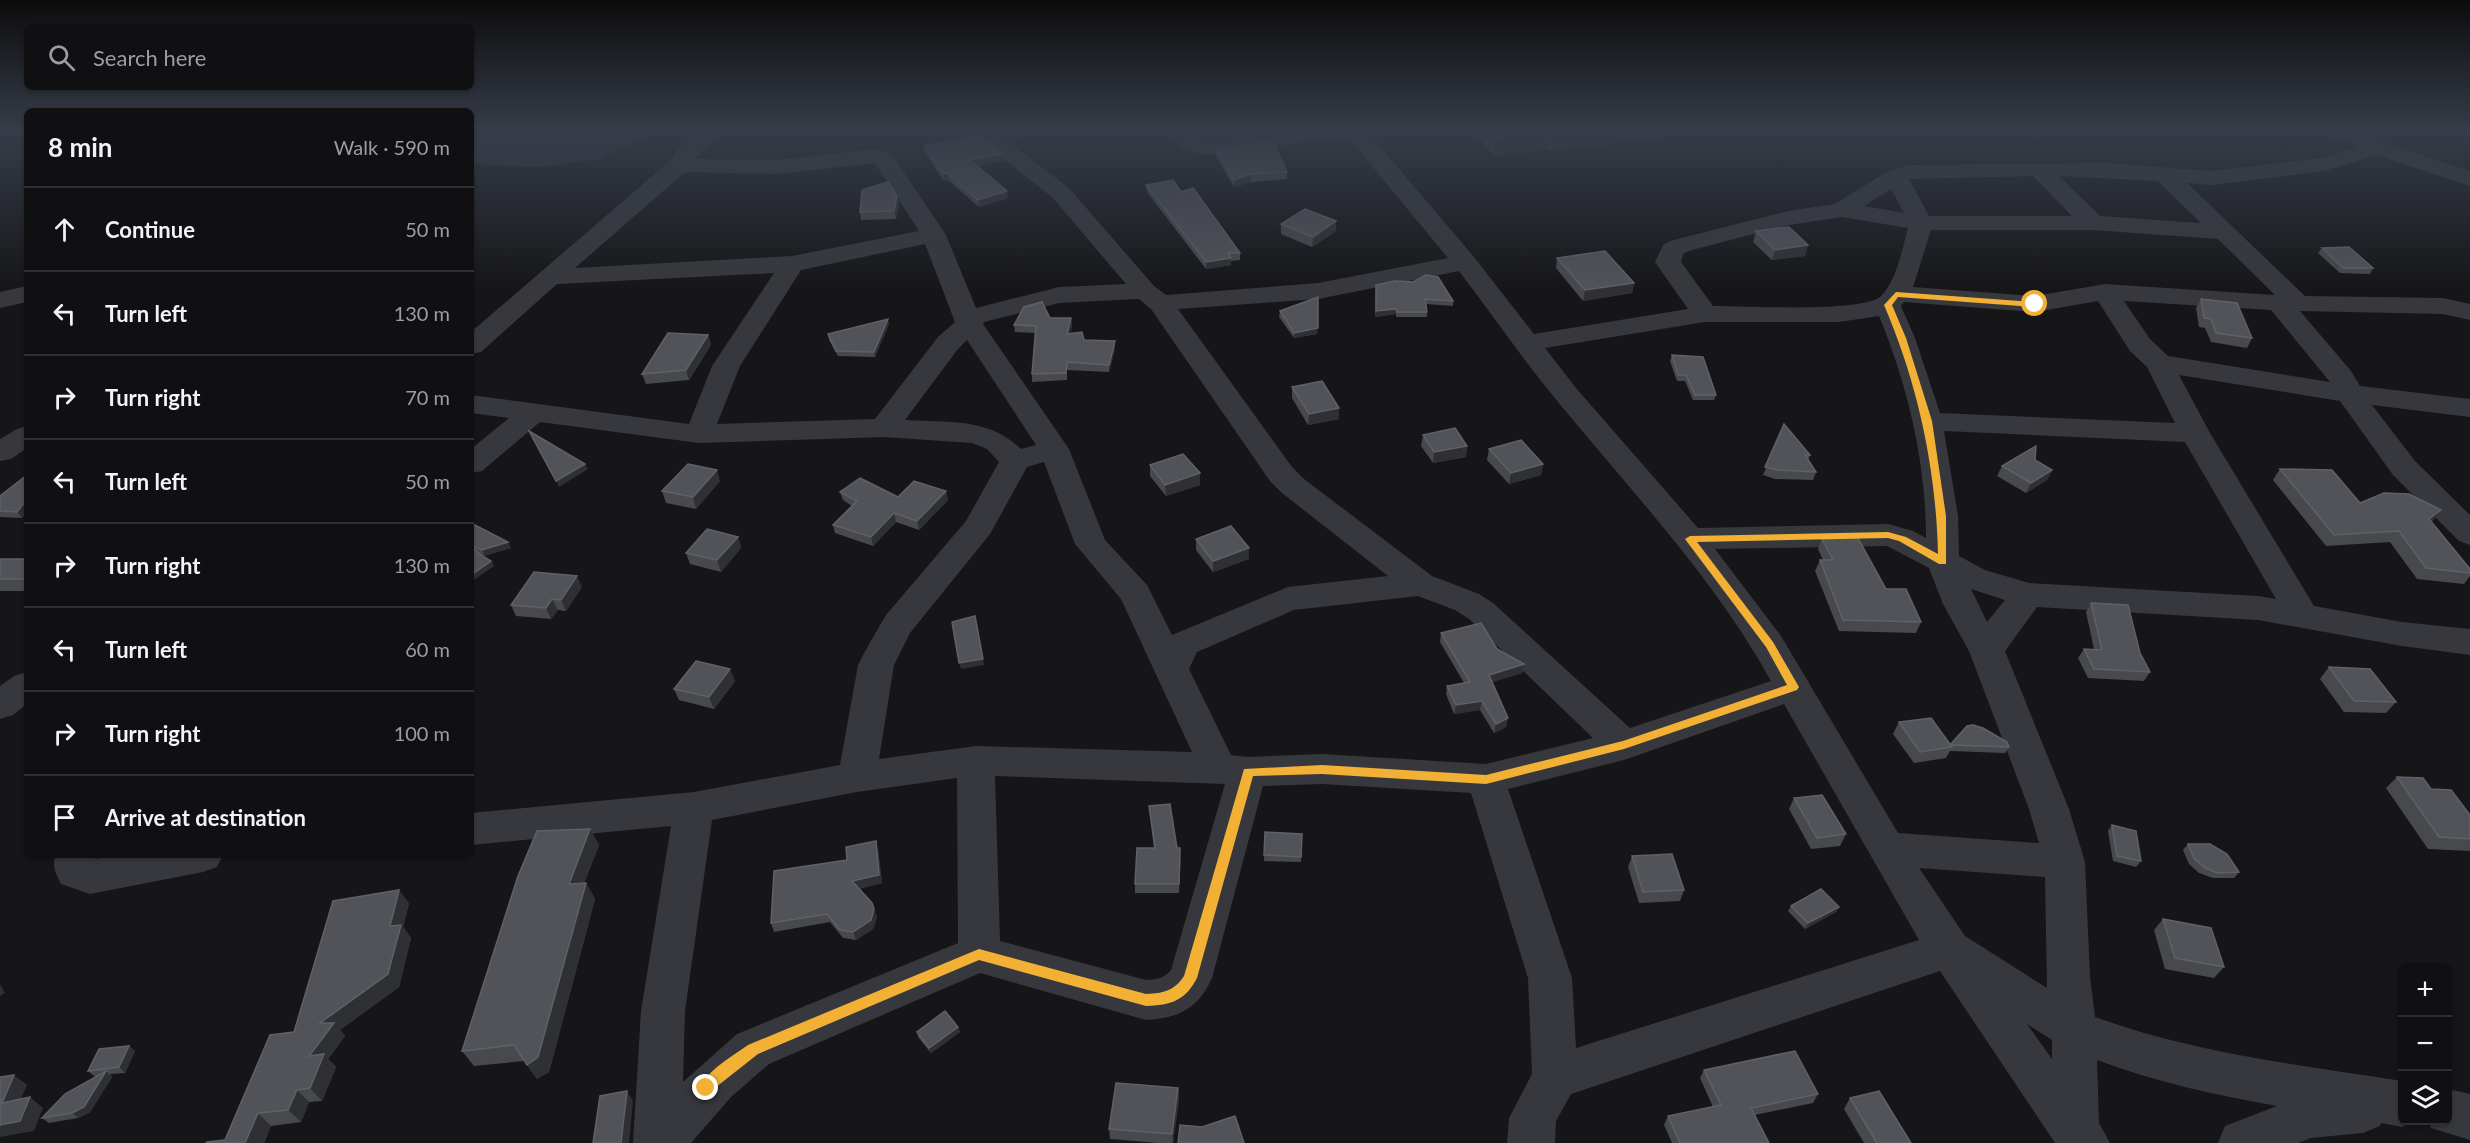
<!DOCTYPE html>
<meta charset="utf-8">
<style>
body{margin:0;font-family:Lato,sans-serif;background:#1e1e20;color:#f1f3f6}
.controls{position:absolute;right:18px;bottom:18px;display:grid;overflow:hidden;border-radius:9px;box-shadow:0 2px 4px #0004}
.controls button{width:54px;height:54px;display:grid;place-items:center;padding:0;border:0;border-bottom:2px solid #303032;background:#101012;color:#f1f3f6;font:30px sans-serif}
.stop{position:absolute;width:18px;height:18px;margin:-14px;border:4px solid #f2b134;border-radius:50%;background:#fff}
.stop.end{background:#f2b134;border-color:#fff;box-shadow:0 2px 6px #0008}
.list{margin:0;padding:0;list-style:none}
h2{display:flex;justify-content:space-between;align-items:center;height:78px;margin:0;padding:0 24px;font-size:26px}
h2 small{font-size:20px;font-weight:400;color:#9c9d9f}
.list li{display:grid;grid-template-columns:39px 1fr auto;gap:18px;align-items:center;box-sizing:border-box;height:84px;padding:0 24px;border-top:2px solid #303032}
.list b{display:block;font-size:22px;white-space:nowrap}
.list em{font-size:20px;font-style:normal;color:#9c9d9f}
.icon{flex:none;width:33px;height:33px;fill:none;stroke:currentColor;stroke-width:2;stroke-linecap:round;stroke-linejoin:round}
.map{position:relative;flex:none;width:2470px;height:1143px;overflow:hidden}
.search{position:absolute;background:#101012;box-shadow:0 2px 4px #0004;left:24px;top:24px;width:450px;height:66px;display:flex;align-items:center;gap:15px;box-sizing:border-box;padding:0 21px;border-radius:9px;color:#9c9d9f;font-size:22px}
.panel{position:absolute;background:#101012;box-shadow:0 2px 4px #0004;left:24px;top:108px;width:450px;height:750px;border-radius:9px}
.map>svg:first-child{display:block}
</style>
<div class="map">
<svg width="2470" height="1143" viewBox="0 0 2470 1143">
<rect width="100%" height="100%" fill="#161618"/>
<!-- water -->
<polygon fill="#2c353c" points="471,130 644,130 643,136 601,159 539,167 471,164"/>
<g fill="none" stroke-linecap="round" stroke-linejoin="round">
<!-- minor -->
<g fill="#37383d" fill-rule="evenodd">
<path d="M700,130H724L694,159L778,160L873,149L891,153L946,235L976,308L1059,287L1126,284L1053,198L968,130H993L1069,188L1154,286L1166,295L1318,283L1448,258L1348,137L1204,155L1185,150L1169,130H1192L1204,141L1294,130H1366L1474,257L1534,334L1688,309L1655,262L1663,245L1670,241L1788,211L1835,204L1888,171L1911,165L2108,163L2211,171L2322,158L2357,147L2331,135L2328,130H2357L2385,143L2470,171V186L2377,155L2324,171L2211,185L2187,183L2305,296L2443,298L2470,304V320L2443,314L2300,311L2351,371L2360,386L2470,399V417L2372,405L2415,461L2470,515V545L2459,541L2393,475L2340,401L2179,375L2210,433L2314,606L2402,622L2470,629V655L2402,646L2258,620L2037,607L2005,651L2069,809L2085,862L2090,977L2095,1017C2194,1053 2299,1065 2402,1081V1120H2417L2402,1127L2381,1123L2380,1126L2363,1133L2311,1138L2298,1143H2218L2225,1126L2277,1106C2216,1095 2155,1082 2097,1060L2099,1123L2110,1143H2055L1940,971L1571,1094L1556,1121L1555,1143H1507L1509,1118L1532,1074L1528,978L1471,793L1322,784L1263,786L1212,978C1198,1009 1179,1018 1146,1020L980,973L769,1064L731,1097L691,1143H633L641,1011L671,826L471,845V813L694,792L840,765L858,665L869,644L886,615L966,521L999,462L987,449L972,443L884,437L699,443L540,422L482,471L471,473V449L509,418L471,413V395L689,424L712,366L774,273L557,284L481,352L471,354V332L671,160L679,148ZM875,163L919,231L792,256L575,268L685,172L778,174ZM2033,176L2072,216H1929L1909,179ZM2059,176L2158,181L2201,223L2100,216ZM1891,189L1904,213L1864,206ZM1842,217L1908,228C1902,249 1897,280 1881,296C1864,313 1742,306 1713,306L1681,262L1683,254L1688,251L1789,225ZM1931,230H2093L2218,239L2275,295L2105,284L2035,296L1913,287ZM925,244L955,322L938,337L875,419L717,424L740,366L801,270ZM1459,271C1492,314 1523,360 1558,402C1631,491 1715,579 1771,681L1630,728L1493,603L1479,594L1432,576L1304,479L1292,467L1178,309L1318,299ZM1139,299L1151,309L1270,481L1282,493L1388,576L1288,587L1172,635L1147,585L1105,540L1069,449L983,324L984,322L1059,303ZM2098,301L2130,351L2147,367L2175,423L1940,413L1915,338L1901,306L1904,302L2035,312ZM2124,301L2271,310L2330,382L2168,356L2150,339ZM1879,316C1908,386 1926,463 1926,538L1913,531L1888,524L1698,528L1576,388L1545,348L1705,322H1839ZM967,340L1036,445L1021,449C988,417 948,423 905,420L958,349ZM1944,431L2185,442L2276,599L2258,596L2029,583L1985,570L1959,556L1958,516ZM1044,462L1075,544L1121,599L1192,752L976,746L879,759L894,665L910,633L990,534L1027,467ZM1887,546L1929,568L1943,604L1969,651L2029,809L2039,843L1898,833L1781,636L1715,549ZM1971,589L2005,600L1987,622ZM1418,596L1455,610L1469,619L1593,738L1486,764L1322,754L1248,757L1231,755L1189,669L1197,652L1294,610ZM1784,704L1919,940L1576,1048L1572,978L1508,789L1624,760ZM995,776L1225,784L1171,970C1163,979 1158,979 1146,980L1000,941ZM957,778L958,943L737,1034L683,1082L685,1011L712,820L857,792ZM1919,868L2045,877L2047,988L1965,936ZM2027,1024L2052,1040V1059Z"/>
<polygon points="27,286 27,302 0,308 0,292"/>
<polygon points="27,426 27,448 11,459 0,461 0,439 17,429"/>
<polygon points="27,672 27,704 13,715 0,719 0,686 14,676"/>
<path d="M56,855H97L95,859L115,855H223L217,867L203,872L90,894L61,884C56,874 51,865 56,855Z"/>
<polygon points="2448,1089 2470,1094 2470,1140 2431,1128 2428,1120 2448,1120"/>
</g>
</g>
<!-- wall -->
<g fill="#47494d">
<polygon points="1216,130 1264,130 1264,131 1220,137"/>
<polygon points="1473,130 1662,130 1661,137 1551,151 1549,149 1494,156"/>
<polygon points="924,146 1003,154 1004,161 978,166 1008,198 979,207 948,180 944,181 925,153"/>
<polygon points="1216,149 1287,172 1287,179 1251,182 1234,187 1216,156"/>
<polygon points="1146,185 1181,192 1240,253 1240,260 1231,261 1231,265 1206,269 1147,192"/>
<polygon points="897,196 899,204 896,219 861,220 860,212"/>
<polygon points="1336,221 1336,231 1312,247 1281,234 1281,224"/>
<polygon points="1756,231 1808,245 1805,256 1772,260 1753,242"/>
<polygon points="2322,248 2373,268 2370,274 2340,273 2318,253"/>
<polygon points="1557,258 1634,283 1632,293 1583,301 1556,268"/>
<polygon points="1376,285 1453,301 1453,306 1426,304 1427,312 1427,317 1396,317 1396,314 1375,317"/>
<polygon points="2201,299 2252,338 2247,348 2211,342 2205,328 2199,327 2196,308"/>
<polygon points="1280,311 1317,334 1294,338 1279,317"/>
<polygon points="1050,318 1071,318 1072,326 1070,334 1084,340 1115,349 1109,372 1067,370 1067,380 1032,382 1032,374 1035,333 1015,332 1014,325"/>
<polygon points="889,324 875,357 838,356 829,340 828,334"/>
<polygon points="708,335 711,345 689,380 646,384 642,374"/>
<polygon points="1672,355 1716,395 1714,400 1693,400 1685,381 1677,381 1670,361"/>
<polygon points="1292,387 1339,408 1339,419 1308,425 1292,398"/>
<polygon points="1784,424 1810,455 1808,461 1816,472 1813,480 1775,479 1763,475"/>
<polygon points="1423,435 1467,446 1466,457 1433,463 1421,446"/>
<polygon points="1489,449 1543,464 1541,475 1509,484 1487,460"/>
<polygon points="2035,460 2052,470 2047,480 2026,493 1997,476 2002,466"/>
<polygon points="1150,465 1200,473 1200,485 1166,496 1150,476"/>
<polygon points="2280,469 2360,503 2441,510 2431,522 2470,569 2470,576 2464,584 2417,579 2390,542 2326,546 2273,480"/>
<polygon points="27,475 27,511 22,518 0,517 0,496"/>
<polygon points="720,481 696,509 666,503 662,491"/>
<polygon points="946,491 948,500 919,530 896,522 873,546 835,533 833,525 852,506 843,500 840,492 898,497"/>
<polygon points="471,523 511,548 484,556 478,552 491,561 494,566 471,549"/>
<polygon points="738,537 741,548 721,572 690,564 686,553"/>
<polygon points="1196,539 1249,559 1213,572 1196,550"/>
<polygon points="1822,539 1886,589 1921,622 1916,633 1839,631 1815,571 1820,560 1823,560 1818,549"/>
<rect x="0" y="559" width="27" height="32"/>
<polygon points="582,587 566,611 558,610 551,619 516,616 511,605"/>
<polygon points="2091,603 2150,672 2144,681 2088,678 2078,658 2084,649 2094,649 2086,612"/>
<polygon points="1441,633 1524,664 1522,673 1492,682 1508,718 1506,727 1494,733 1480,710 1454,714 1446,694 1447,686 1464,683 1440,642"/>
<polygon points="2329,667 2396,702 2386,713 2344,712 2320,679"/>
<polygon points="735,681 714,709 679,700 674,689"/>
<polygon points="1899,722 1950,744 2009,747 2005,753 1950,751 1946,758 1914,763 1893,734"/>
<polygon points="2397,777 2431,789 2470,815 2470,851 2428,849 2386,788"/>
<polygon points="1794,798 1846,834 1840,846 1811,849 1789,809"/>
<polygon points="1149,806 1177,848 1180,848 1179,893 1135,893 1135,884 1154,848"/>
<polygon points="2112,825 2141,861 2136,867 2113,861 2108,831"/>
<polygon points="590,829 599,845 584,883 586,883 595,899 549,1072 537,1079 524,1061 474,1066 462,1051"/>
<polygon points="1265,832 1302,834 1301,862 1264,861"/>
<polygon points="2188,844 2239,872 2234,878 2213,878 2199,873 2189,864 2183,850"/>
<polygon points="878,850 882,883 859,889 877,917 873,929 856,940 843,938 830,922 774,932 771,923 847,860"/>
<polygon points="1632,856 1684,890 1680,901 1639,903 1628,867"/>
<polygon points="409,903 403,927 411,938 399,987 340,1030 345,1036 328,1059 336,1067 322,1101 309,1102 301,1122 271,1126 264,1143 206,1143 225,1140 294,1032"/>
<polygon points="1791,906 1839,907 1836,912 1805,929 1788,911"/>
<polygon points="2163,919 2224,967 2214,978 2165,969 2154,930"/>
<polygon points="958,1027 960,1032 931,1053 918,1037 917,1032"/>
<polygon points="129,1046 135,1051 125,1073 110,1074 112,1077 90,1112 78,1118 49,1123 42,1118 99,1076 94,1076 88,1071"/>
<polygon points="1704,1070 1818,1094 1813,1103 1755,1115 1769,1143 1672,1143 1664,1125 1668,1116 1713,1107 1700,1078"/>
<polygon points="1178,1088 1179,1099 1173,1143 1159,1143 1110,1139 1109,1129"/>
<polygon points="1850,1098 1911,1143 1864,1143 1844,1109"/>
</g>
<!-- shaded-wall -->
<g fill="#2f3033">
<polygon points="1220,130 1264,130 1264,131 1220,137"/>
<polygon points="1552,130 1549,149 1494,156 1497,137"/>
<polygon points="1569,130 1662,130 1661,137 1551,151 1554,132"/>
<polygon points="1003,154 1004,161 971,167 970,160"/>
<polygon points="947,173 948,180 944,181 943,174"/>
<polygon points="1251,174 1251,182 1234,187 1234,180"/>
<polygon points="1007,191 1008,198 979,207 978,200"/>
<polygon points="897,196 899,204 896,219 894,211"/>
<polygon points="1336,221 1336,231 1312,247 1313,237"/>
<polygon points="1808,245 1805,256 1772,260 1775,250"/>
<polygon points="1231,258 1231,265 1206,269 1206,262"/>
<polygon points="1634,283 1632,293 1583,301 1585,290"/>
<polygon points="1396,309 1396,314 1375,317 1376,311"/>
<polygon points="1071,318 1072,326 1068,341 1067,334"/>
<polygon points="888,319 889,324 875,357 874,352"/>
<polygon points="1318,328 1317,334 1294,338 1294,333"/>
<polygon points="708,335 711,345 689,380 686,370"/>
<polygon points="1115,341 1115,349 1109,372 1109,365"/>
<polygon points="1339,408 1339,419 1308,425 1309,414"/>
<polygon points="1467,446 1466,457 1433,463 1434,452"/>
<polygon points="585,464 588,469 559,487 556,481"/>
<polygon points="1543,464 1541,475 1509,484 1511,473"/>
<polygon points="717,470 720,481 696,509 693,497"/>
<polygon points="2052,470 2047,480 2026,493 2031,483"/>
<polygon points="1200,473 1200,485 1166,496 1165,485"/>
<polygon points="946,491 948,500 919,530 917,521"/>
<polygon points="23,504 27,511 22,518 17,512"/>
<polygon points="2441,510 2433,521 2421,530 2429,519"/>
<polygon points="894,513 896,522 873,546 871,537"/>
<polygon points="738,537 741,548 721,572 717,560"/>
<polygon points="508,542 511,548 484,556 482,550"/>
<polygon points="1249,548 1249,559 1213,572 1213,561"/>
<polygon points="491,561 494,566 471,582 471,575"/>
<polygon points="577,576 582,587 566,611 561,600"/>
<polygon points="552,599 558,610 551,619 546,608"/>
<polygon points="983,659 984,665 961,669 959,663"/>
<polygon points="1524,664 1522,673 1487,684 1489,675"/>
<polygon points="730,669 735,681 714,709 709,697"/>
<polygon points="1482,701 1480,710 1454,714 1456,705"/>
<polygon points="1508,718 1506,727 1494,733 1496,724"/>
<polygon points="590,829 599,845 578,900 569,884"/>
<polygon points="876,841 878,850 882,883 855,890 852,881"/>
<polygon points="1180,848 1181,858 1179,893 1179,884"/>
<polygon points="586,883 595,899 549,1072 537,1079 527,1065"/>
<polygon points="399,890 409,903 403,927 411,938 399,987 340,1030 345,1036 328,1059 336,1067 322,1101 310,1088 309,1056 320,1023 390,926"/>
<polygon points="1839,907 1836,912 1805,929 1808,923"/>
<polygon points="874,909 877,917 873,929 856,940 853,932"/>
<polygon points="0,984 5,993 0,996"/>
<polygon points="958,1027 960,1032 931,1053 929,1048"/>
<polygon points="129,1046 135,1051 125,1073 119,1067"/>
<polygon points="106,1071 112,1077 90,1112 78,1118 72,1113"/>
<polygon points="14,1075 27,1085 15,1113 2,1103"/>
<polygon points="1178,1088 1179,1099 1173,1143 1172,1134"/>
<polygon points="297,1090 309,1102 301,1122 288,1110"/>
<polygon points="627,1091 633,1101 629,1143 621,1143"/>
<polygon points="30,1097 43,1108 34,1131 0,1137 0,1125"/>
<polygon points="258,1113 271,1126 264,1143 245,1143"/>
</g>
<!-- building -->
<g fill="#525359" stroke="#5f6168" stroke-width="1.5">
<polygon points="1491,130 1550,130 1497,137"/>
<polygon points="1553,130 1569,130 1554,132"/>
<polygon points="969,137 984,139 1003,154 970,160 1007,191 978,200 947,173 943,174 924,146"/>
<polygon points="1273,141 1287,172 1251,174 1234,180 1216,149"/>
<polygon points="1173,180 1181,192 1193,188 1240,253 1228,253 1231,258 1206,262 1146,185"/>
<polygon points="888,182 897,196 894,211 860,212 862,190"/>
<polygon points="1305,209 1336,221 1313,237 1281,224"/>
<polygon points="1789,227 1808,245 1775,250 1756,231"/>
<polygon points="2349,247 2373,268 2343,268 2322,248"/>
<polygon points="1605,251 1634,283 1585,290 1557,258"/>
<polygon points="1426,275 1438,277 1453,301 1425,299 1427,312 1397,312 1396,309 1376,311 1376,285 1395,281 1413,282"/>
<polygon points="1318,297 1318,328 1294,333 1280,311"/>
<polygon points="2201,299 2237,303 2252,338 2216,333 2211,319 2204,318"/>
<polygon points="1042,302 1050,318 1071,318 1067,334 1082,332 1084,340 1115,341 1109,365 1067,362 1066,373 1032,374 1036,326 1014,325 1024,307"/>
<polygon points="888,319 874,352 836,351 828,334"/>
<polygon points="668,333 708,335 686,370 642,374"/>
<polygon points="1672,355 1703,357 1716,395 1695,395 1686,375 1678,375"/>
<polygon points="1322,381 1339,408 1309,414 1292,387"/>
<polygon points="1784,424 1810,455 1805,455 1816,472 1778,470 1765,467"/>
<polygon points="1455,428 1467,446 1434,452 1423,435"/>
<polygon points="529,431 585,464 556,481"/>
<polygon points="1521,440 1543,464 1511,473 1489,449"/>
<polygon points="2036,446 2035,460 2052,470 2031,483 2002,466"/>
<polygon points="1183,454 1200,473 1165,485 1150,465"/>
<polygon points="688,464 717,470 693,497 662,491"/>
<polygon points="2280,469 2332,470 2360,503 2384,493 2409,494 2441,510 2429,519 2470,569 2470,573 2426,568 2399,531 2334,535"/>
<polygon points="27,475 27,505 23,504 17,512 0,511 0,496"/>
<polygon points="860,478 898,497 914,481 946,491 917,521 894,513 871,537 833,525 857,501 840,492"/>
<polygon points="471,523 508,542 482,550 471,545"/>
<polygon points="1231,526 1249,548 1213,561 1196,539"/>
<polygon points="707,529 738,537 717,560 686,553"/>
<polygon points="1858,538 1886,589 1906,589 1921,622 1843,620 1820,560 1833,560 1822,539"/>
<polygon points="474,548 479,554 491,561 471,575 471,550"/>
<rect x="0" y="559" width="27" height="20"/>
<polygon points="534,572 577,576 561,600 552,599 546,608 511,605"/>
<polygon points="2091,603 2128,605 2140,653 2150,672 2094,669 2084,649 2102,650"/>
<polygon points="975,616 983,659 959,663 952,622"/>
<polygon points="1481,623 1497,649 1524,664 1489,675 1508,718 1496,724 1482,701 1456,705 1447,686 1470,682 1441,633"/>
<polygon points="696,661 730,669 709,697 674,689"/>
<polygon points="2329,667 2370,669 2396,702 2354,701"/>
<polygon points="1931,718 1952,747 1920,752 1899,722"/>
<polygon points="1973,725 1983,728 2007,742 2009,747 1950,745 1967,726"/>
<polygon points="2397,777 2423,778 2431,789 2451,790 2470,815 2470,839 2439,837"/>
<polygon points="1822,795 1846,834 1817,838 1794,798"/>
<polygon points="1170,804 1177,848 1180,848 1179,884 1135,884 1137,848 1155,848 1149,806"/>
<polygon points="2112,825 2136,831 2141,861 2117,856"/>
<polygon points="590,829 569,884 586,883 538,1057 527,1065 514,1045 462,1051 518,876 537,831"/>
<polygon points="1265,832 1302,834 1301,857 1264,855"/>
<polygon points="876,841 879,875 852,881 872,903 874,909 871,920 853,932 840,930 827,914 771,923 774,871 847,860 846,847"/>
<polygon points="2188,844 2210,844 2227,854 2239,872 2217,873 2204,867 2194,858"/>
<polygon points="1672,854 1684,890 1643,892 1632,856"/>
<polygon points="1821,889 1839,907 1808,923 1791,906"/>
<polygon points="399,890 390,926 401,925 388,974 320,1023 334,1023 309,1056 324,1054 310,1088 297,1090 288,1110 258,1113 245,1143 206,1143 207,1142 225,1140 270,1035 294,1032 333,901"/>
<polygon points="2163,919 2211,928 2224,967 2175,958"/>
<polygon points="945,1011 958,1027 929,1048 917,1032"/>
<polygon points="129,1046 119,1067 88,1071 99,1049"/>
<polygon points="1795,1051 1818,1094 1751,1108 1769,1143 1680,1143 1668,1116 1721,1105 1704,1070"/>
<polygon points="106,1071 84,1107 72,1113 42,1118 65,1094"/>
<polygon points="14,1075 2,1103 30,1097 20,1121 0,1125 0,1077"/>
<polygon points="1116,1083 1178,1088 1172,1134 1109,1129"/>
<polygon points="627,1091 621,1143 593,1143 600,1096"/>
<polygon points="1879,1091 1911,1143 1877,1143 1850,1098"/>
<polygon points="1235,1116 1244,1143 1178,1143 1180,1125 1202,1127"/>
</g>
<!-- sky -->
<linearGradient id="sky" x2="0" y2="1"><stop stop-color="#0c0c0d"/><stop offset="0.45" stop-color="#363c48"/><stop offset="1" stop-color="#363c48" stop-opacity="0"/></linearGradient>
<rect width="2470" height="290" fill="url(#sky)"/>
<!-- route -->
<path fill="#f2b134" d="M1896,292L2035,302L2039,304L2035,307L1898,297L1892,305L1906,338L1932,421L1946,516V564H1939L1899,541L1888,538L1697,542L1773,642L1799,687L1797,690L1624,749L1486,784L1322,774L1253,776L1197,978C1185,1001 1171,1005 1146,1006L979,960L758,1054L706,1095L702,1093L700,1088C707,1070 733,1056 748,1045L979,949L1146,994C1164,993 1174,991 1184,976L1244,769L1322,765L1486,775L1623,741L1787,685L1766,647L1685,539L1690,536L1888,532L1906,537L1938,554C1936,468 1918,384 1884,305Z"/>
</svg>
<div class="controls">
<button>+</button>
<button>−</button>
<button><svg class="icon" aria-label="layers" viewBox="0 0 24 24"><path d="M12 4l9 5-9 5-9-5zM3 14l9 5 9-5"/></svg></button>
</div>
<div class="stop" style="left:2035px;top:304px"></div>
<div class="stop end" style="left:706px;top:1088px"></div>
<div class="search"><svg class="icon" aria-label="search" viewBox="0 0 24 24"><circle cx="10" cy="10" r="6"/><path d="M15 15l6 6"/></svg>Search here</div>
<section class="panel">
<h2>8 min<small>Walk · 590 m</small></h2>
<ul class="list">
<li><svg class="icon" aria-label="ahead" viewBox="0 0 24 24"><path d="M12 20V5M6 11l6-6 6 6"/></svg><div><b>Continue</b></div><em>50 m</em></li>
<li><svg class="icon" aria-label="left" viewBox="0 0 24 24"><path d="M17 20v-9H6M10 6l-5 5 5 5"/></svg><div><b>Turn left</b></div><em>130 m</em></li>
<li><svg class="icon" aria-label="right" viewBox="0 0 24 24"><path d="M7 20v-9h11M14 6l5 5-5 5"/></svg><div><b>Turn right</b></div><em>70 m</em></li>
<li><svg class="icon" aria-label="left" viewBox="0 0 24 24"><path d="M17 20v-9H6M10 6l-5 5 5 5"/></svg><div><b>Turn left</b></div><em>50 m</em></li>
<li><svg class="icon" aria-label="right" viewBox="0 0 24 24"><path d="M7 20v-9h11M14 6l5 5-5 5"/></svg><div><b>Turn right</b></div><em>130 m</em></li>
<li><svg class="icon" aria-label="left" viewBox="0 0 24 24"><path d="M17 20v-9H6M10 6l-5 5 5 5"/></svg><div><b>Turn left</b></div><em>60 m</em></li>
<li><svg class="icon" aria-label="right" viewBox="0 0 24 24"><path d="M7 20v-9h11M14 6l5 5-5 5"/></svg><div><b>Turn right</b></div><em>100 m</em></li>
<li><svg class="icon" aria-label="arrive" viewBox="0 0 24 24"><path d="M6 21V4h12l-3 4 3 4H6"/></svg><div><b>Arrive at destination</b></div></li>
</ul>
</section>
</div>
